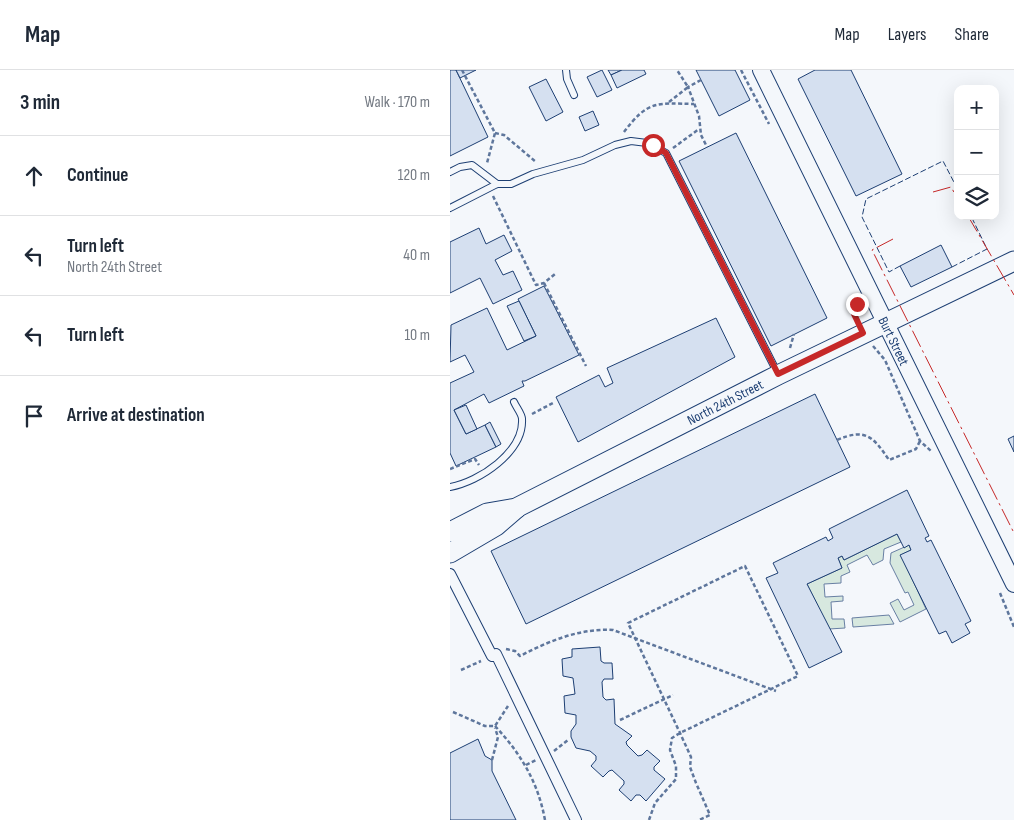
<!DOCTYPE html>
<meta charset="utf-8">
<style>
body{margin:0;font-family:"Sofia Sans Condensed",sans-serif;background:#f2f2f3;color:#1f2937}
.controls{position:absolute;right:15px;top:15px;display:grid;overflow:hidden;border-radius:10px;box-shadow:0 5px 20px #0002}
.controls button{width:45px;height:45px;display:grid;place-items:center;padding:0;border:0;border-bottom:1px solid #e0e1e3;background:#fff;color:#1f2937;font:25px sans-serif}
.stop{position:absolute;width:15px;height:15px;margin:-11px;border:4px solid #c62828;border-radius:50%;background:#fff}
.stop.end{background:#c62828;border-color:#fff;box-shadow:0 1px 5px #0008}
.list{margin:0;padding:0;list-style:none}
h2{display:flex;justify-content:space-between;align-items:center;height:65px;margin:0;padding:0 20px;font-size:21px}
h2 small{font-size:16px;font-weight:400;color:#747a83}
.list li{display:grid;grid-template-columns:32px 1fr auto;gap:15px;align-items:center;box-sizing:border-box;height:80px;padding:0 20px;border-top:1px solid #e0e1e3}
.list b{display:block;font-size:19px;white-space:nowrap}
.list p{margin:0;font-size:16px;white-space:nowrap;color:#747a83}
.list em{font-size:16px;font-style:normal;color:#747a83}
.icon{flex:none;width:28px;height:28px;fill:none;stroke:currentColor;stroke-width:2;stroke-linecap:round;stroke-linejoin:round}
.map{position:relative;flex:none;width:564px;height:750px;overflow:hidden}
header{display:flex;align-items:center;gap:30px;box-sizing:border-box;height:70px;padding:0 25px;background:#fff;border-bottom:1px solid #e0e1e3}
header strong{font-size:24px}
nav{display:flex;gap:28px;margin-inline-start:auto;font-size:18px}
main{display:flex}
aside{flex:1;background:#fff}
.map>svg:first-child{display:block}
</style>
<header>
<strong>Map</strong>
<nav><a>Map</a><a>Layers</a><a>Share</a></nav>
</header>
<main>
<aside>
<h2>3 min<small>Walk · 170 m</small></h2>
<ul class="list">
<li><svg class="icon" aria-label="ahead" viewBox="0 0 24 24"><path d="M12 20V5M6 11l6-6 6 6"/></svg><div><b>Continue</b></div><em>120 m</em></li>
<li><svg class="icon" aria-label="left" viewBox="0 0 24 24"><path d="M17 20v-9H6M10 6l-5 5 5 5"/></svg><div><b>Turn left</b><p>North 24th Street</p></div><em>40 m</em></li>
<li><svg class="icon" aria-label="left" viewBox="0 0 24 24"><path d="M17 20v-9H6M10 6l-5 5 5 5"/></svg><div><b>Turn left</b></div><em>10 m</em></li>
<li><svg class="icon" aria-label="arrive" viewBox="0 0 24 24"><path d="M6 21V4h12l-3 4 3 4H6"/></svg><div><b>Arrive at destination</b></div></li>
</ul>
</aside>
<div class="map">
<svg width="564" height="750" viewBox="0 0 564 750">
<rect width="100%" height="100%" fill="#f4f7fb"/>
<!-- green -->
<g fill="#d7e8df" stroke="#687fa3">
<polygon points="447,464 451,472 434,479 433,490 423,495 417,485 397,495 400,502 391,506 391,513 374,514 375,527 393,526 393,531 381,532 382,549 394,549 395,558 379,559 357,514 392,498 388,488 392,486 394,490"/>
<polygon points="459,475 461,480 451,485 476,539 450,552 440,533 448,529 454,540 464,535 458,522 455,523 440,493 441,483"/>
<polygon points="439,545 444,554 403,557 402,548"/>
</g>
<!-- building -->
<g fill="#d5e0f0" stroke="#1d3f73">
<polygon points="0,0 6,0 38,67 0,86"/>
<polygon points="6,0 26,0 10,8"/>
<polygon points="152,0 162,20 147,27 137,7"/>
<polygon points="158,0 172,0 161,5"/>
<polygon points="172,0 194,0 196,4 167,18 161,5"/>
<polygon points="246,0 285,0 300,30 269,46"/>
<polygon points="365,0 401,0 452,104 406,126 348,9"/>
<polygon points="96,9 113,42 96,51 79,17"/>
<polygon points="143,41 149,55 135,61 129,47"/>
<polygon points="286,63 377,248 321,276 229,91"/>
<polygon points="29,158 36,174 54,165 62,181 45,190 53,205 63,201 72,220 43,234 30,208 0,223 0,172"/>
<polygon points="491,175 502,197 461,217 450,196"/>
<polygon points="94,216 129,285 75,311 72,311 74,316 39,333 34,324 4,340 16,364 35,355 46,377 6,396 0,383 0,313 24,302 15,285 0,292 1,255 37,238 57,280 86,266 68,229"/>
<polygon points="69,231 86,266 74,271 57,236"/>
<polygon points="266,248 285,287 128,372 106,327 149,305 155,317 163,313 157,298"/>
<polygon points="365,324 400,397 76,554 41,481"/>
<polygon points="16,335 27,359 16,364 4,340"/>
<polygon points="40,352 51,374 46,377 35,355"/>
<polygon points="564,366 564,382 558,369"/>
<polygon points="457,420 479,466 475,468 477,472 481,470 521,551 515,554 520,563 502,573 496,561 489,564 450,485 461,480 459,475 454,478 447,464 394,490 392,486 388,488 392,498 357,514 392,582 359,598 316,508 328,503 323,493 376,467 378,471 383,468 379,459"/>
<polygon points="150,577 151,591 154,593 162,593 163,609 154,609 152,612 153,627 156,630 164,629 165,654 182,666 176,672 177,675 188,686 192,685 197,680 210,691 204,697 204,700 215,709 196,731 190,725 186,725 181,731 169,720 174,714 174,711 162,700 159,701 153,707 141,696 146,690 146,686 140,681 126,678 121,667 121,661 126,654 126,645 115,643 114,626 125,624 123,608 113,606 112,589 122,587 122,579"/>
<polygon points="28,669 35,686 42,690 42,701 66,750 0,750 0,683"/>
</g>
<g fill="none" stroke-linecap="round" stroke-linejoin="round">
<defs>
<g id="service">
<polyline points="116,0 117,9 124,25"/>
<polyline points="0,102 10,97 22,95 47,114"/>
<polyline points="0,138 47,114 61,114 83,104 133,90 165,75 181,71 197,73 216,83 327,302"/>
<path d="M0,417C29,412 74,382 72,349C72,344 66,337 64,332"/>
</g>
<polyline id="pedestrian" points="0,504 42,586 46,584 126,750"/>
<polyline id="tertiary" points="311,0 564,514"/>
<g id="secondary">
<polyline points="0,462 37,443 67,438"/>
<polyline points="0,483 46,456 68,437 328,305 564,191"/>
</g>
</defs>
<!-- service casing -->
<use href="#service" stroke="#1d3f73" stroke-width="8"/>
<!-- pedestrian casing -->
<use href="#pedestrian" stroke="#1d3f73" stroke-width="12"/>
<!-- tertiary casing -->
<use href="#tertiary" stroke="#1d3f73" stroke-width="18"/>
<!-- secondary casing -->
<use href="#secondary" stroke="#1d3f73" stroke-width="21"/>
<!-- path -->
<g stroke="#5e769c" stroke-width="2.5" stroke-dasharray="4 2.5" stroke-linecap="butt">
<polyline points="12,0 45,63 37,93"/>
<polyline points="291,0 319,54"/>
<polyline points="251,10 238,17 249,46 251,65 257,77"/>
<polyline points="219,32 238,17 227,0"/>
<path d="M174,62C198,30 207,33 244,34"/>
<polyline points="45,63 54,65 86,92"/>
<polyline points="223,78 249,59"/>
<polyline points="43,126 86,215 94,213 105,204"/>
<polyline points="94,213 136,296"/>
<polyline points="407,250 404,244 407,232"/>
<polyline points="423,276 435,290 470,371 481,381"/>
<polyline points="340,278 344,264"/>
<polyline points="82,344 103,333"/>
<path d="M387,370C415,358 423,366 439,390L466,379L470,371"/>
<polyline points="0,399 25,389 29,395"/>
<polyline points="550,523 564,557"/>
<path d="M56,579L65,581L70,586C99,571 130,558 163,560L326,621"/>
<polyline points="11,600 31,591"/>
<polyline points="3,642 35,656 45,656 58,636"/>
<polyline points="170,650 223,625"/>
<path d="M45,656C71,684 88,712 95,750"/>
<polyline points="104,681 118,670"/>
<polyline points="42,690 48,667 45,658"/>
<polyline points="76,695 86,690"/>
<polyline points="199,750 205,733 226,709 226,696 220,680 222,668 230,663 348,606 295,496 178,553 230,663 241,687 240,697 246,713 260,745 249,750"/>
</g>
<!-- service -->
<use href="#service" stroke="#f4f7fb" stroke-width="6"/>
<!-- pedestrian -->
<use href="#pedestrian" stroke="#f4f7fb" stroke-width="10"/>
<!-- tertiary -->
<use href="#tertiary" stroke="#f4f7fb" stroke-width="16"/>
<!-- secondary -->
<use href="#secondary" stroke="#f4f7fb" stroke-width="19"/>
<!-- fence -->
<g stroke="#1d3f73" stroke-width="1" stroke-dasharray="6 2.5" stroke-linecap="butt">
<polyline points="450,196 439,202 412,147 416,129 493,91 508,120"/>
<polyline points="502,197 537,179 521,146"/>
</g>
<!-- power -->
<g stroke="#c62828" stroke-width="1" stroke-dasharray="18 4 2.5 4" stroke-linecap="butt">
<polyline points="483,122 501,117 508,129"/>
<polyline points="518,146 564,225"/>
<polyline points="443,169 422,180 564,463"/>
</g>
</g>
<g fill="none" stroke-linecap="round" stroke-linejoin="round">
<!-- route -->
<polyline stroke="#c62828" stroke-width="6" points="203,75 216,83 328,304 413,263 404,244 407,234"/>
</g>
<g text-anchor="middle" stroke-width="4" stroke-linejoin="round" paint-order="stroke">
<!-- street labels -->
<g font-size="14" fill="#1d3f73" stroke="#f4f7fb">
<text transform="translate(444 271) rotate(64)" y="5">Burt Street</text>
<text transform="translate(275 332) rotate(-27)" y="5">North 24th Street</text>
</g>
</g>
</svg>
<div class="controls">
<button>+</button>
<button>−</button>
<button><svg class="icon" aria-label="layers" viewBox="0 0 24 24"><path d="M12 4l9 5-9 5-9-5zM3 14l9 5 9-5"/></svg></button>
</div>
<div class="stop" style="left:203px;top:75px"></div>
<div class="stop end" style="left:407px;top:234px"></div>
</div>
</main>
